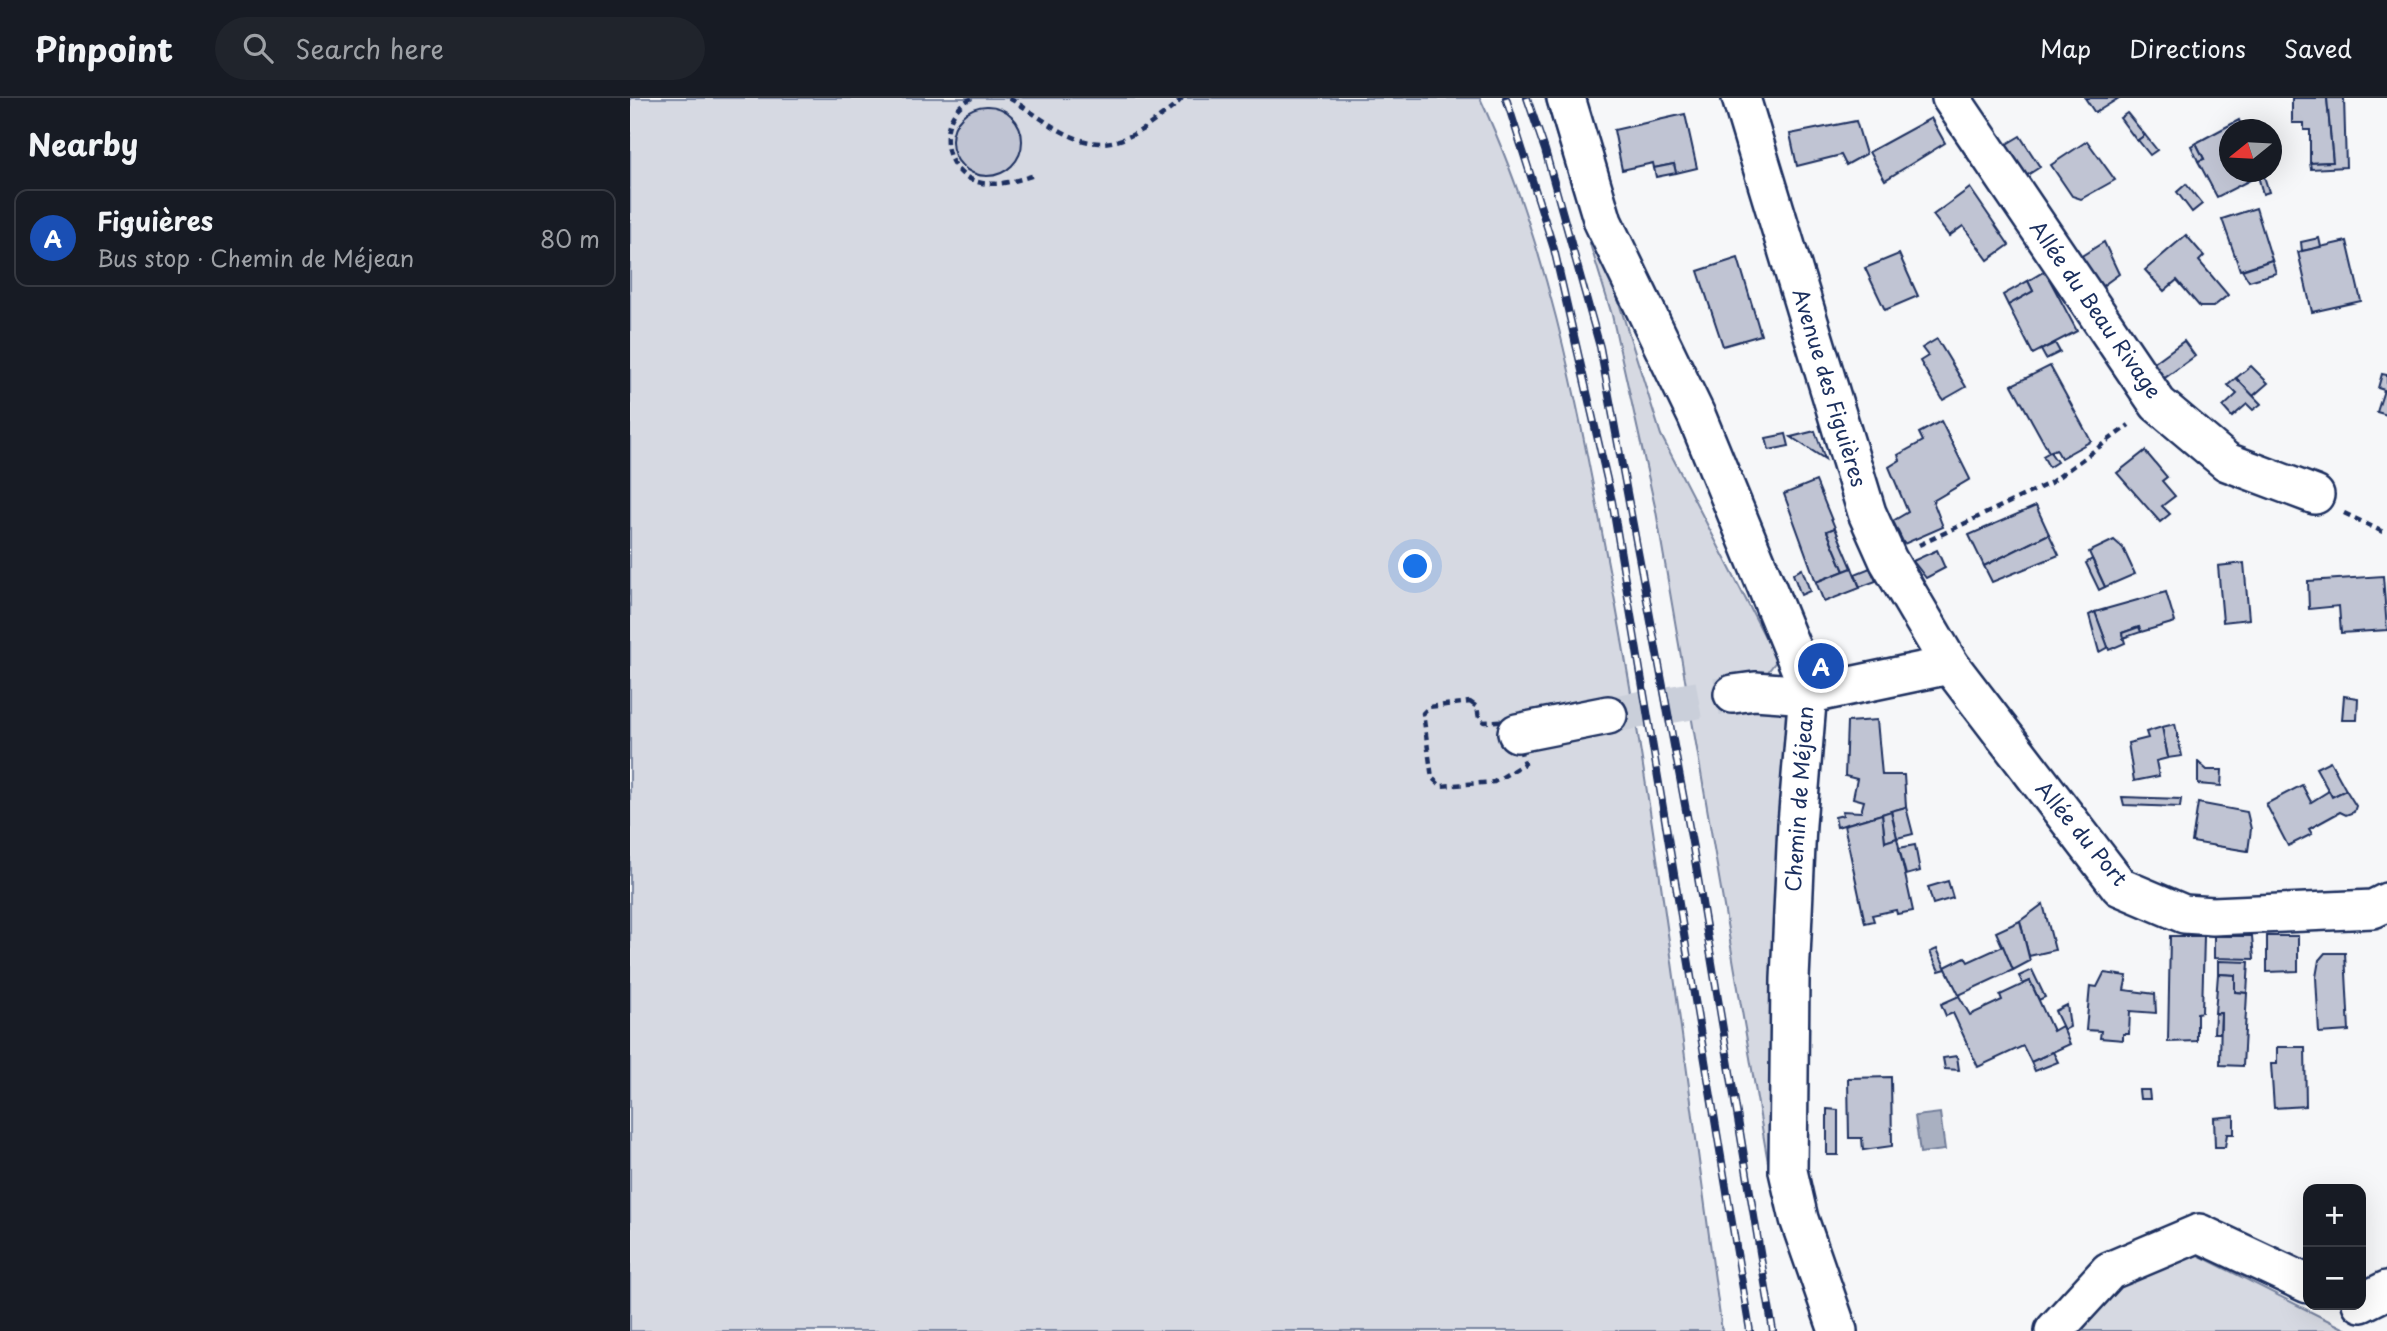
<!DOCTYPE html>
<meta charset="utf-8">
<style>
body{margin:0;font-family:"Playpen Sans",sans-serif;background:#20242c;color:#f1f3f6}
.controls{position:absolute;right:21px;bottom:21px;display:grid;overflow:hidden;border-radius:14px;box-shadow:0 7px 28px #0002}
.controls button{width:63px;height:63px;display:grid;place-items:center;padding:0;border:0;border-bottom:2px solid #363941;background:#171b24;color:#f1f3f6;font:35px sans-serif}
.compass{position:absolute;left:1589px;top:21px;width:63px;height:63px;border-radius:50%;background:#171b24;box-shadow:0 7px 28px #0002;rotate:252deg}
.you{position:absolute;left:786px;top:469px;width:24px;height:24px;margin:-18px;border:5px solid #fff;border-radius:50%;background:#1a73e8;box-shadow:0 0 0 10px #1a73e833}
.badge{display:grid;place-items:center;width:46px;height:46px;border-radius:50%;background:#b45309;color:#fff;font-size:23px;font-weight:700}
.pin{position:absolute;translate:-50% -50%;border:4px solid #fff;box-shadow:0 2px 7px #0006}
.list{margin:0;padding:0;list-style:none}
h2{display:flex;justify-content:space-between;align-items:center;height:91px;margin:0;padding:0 28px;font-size:30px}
h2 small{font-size:23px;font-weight:400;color:#9ea1a6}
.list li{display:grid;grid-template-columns:46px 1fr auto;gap:21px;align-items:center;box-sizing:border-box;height:98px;margin:0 14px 14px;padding:0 14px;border:2px solid #363941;border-radius:14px}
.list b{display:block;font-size:26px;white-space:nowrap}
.list p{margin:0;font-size:23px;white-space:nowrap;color:#9ea1a6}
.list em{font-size:23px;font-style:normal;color:#9ea1a6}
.icon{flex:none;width:38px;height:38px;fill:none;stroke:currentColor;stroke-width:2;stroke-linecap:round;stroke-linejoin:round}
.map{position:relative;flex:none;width:1757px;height:1233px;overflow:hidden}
header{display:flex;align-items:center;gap:42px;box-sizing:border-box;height:98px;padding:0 35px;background:#171b24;border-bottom:2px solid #363941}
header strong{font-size:33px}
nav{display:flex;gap:38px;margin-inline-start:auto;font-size:24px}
.search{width:490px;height:63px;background:#20242c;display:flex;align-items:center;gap:18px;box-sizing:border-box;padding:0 24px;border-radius:38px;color:#9ea1a6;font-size:26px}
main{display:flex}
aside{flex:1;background:#171b24}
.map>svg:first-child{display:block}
</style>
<header>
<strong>Pinpoint</strong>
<div class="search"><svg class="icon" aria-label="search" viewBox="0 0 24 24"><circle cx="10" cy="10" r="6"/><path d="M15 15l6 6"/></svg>Search here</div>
<nav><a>Map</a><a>Directions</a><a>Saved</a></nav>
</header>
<main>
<aside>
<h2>Nearby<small></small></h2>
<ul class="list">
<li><span class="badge" style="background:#1a4fb4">A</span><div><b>Figuières</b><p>Bus stop · Chemin de Méjean</p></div><em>80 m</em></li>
</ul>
</aside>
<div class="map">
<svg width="1757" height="1233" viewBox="0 0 1757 1233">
<rect width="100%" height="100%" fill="#f6f7f9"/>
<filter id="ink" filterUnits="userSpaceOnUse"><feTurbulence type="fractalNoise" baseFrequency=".0143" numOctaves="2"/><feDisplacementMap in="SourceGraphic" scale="14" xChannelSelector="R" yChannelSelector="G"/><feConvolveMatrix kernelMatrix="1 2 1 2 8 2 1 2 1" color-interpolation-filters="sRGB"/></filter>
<g filter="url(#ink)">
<!-- green -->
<g fill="#d6d9e2" stroke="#7884a0" stroke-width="2">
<path d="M0,0H850C916,142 946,297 975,450C1025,709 1056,972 1092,1233H0Z"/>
<polygon points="915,0 924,0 1031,337 1147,562 1137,575 1123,582 1156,611 1146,1111 1026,413 982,217"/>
<polygon points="1562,1154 1719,1233 1451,1233 1493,1185"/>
</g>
<!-- water -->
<polygon fill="#a9b0c1" stroke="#707c99" stroke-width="2" points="1310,1015 1315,1052 1290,1055 1285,1018"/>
<!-- building -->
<g fill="#c0c4d3" stroke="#1b2f5e" stroke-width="2">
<polygon points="1455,0 1489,0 1465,15"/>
<polygon points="1662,0 1697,0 1703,64 1680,65 1680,32 1674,32 1674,25 1662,25"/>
<polygon points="1697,0 1714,0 1716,69 1681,71 1680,65 1703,64"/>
<circle cx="357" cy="43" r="35"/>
<polygon points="1497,15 1515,37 1507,43 1490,20"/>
<polygon points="1055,16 1067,70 1046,75 1044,66 1024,70 1023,65 992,72 984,32"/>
<polygon points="1301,20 1315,45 1255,82 1239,54"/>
<polygon points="1609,22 1613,32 1600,32 1600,74 1636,74 1587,99 1568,63 1574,61 1566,45"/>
<polygon points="1226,23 1236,56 1216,67 1211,57 1167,68 1160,36"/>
<polygon points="1515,37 1527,52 1520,57 1508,42"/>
<polygon points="1390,38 1410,69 1396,78 1375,47"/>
<polygon points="1457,43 1485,82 1451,101 1442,98 1421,67"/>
<polygon points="1566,45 1574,61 1568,63 1561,48"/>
<polygon points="1044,66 1046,75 1026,79 1024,70"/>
<polygon points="1633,75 1639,94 1633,96 1628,78"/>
<polygon points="1556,86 1572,106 1562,114 1547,94"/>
<polygon points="1340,90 1379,147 1358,162 1333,128 1319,138 1303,117"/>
<polygon points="1626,110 1642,162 1610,172 1592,121"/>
<polygon points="1556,137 1574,158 1569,163 1598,197 1583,209 1570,209 1547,182 1534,193 1515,172"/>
<polygon points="1689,140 1691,149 1672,153 1671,144"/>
<polygon points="1717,143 1731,203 1682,214 1668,154"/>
<polygon points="1474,144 1489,176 1471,189 1450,159"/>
<polygon points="1269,156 1288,198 1255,212 1235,170"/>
<polygon points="1108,160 1131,237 1093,248 1068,173"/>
<polygon points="1642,162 1646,175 1619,183 1612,172"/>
<polygon points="1415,173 1447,233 1403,256 1378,207 1403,193 1398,183"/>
<polygon points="1398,183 1403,193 1378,207 1373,197"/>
<polygon points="1307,241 1336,289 1313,302 1290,263 1298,258 1292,250"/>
<polygon points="1554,243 1565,258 1532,282 1521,267"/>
<polygon points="1425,245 1430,254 1416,261 1411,252"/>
<polygon points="1420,268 1461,343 1431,360 1426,351 1419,354 1382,287"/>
<polygon points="1621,268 1638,285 1623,298 1606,280"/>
<polygon points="1752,276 1757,277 1757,317 1747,314 1754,292 1748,290"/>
<polygon points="1606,280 1631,306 1623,312 1617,306 1602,319 1593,309 1607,296 1598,287"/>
<polygon points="1311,323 1340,381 1303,403 1313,429 1274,446 1263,423 1278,414 1259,369 1270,362 1268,357 1293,343 1289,335"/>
<polygon points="1185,333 1195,361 1161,339"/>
<polygon points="1156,336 1159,348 1139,352 1136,340"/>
<polygon points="1515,353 1537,379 1532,383 1545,398 1532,408 1540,416 1530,424 1487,375"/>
<polygon points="1420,354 1427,364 1419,369 1413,358"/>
<polygon points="1186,383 1205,430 1197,433 1214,473 1186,484 1154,396"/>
<polygon points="1406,408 1419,436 1354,468 1339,437"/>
<polygon points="1205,430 1222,470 1214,473 1197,433"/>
<polygon points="1419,436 1429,457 1362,484 1354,468"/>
<polygon points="1484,442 1493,450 1505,476 1475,489 1459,454"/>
<polygon points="1307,452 1315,470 1296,480 1283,463"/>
<polygon points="1462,461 1475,489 1469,492 1456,465"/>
<polygon points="1614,465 1619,521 1593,524 1588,468"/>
<polygon points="1222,470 1230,490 1194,504 1186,484"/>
<polygon points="1240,470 1246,483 1230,489 1225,476"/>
<polygon points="1172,471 1180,493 1171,497 1163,476"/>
<polygon points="1753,478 1757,532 1711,535 1709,508 1679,511 1678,483"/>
<polygon points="1536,494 1545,524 1511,534 1509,529 1492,535 1495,545 1479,552 1465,514"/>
<polygon points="1465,514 1478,549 1469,554 1459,517"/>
<polygon points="1509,529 1511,534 1493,540 1492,535"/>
<polygon points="1714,598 1728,600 1727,622 1712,622"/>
<polygon points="1247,622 1252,677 1274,677 1276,709 1207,729 1205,719 1213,717 1212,713 1231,714 1234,703 1223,700 1227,681 1215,678 1217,624"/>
<polygon points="1545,626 1552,658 1538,660 1532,629"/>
<polygon points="1532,629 1538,660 1526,663 1529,678 1504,683 1498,645 1518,640 1516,634"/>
<polygon points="1700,663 1716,692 1702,699 1686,670"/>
<polygon points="1568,664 1577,672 1592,672 1591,688 1568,686"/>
<polygon points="1672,687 1681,704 1699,693 1702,699 1716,692 1726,708 1724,714 1716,717 1710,714 1679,731 1682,736 1658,748 1636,706"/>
<polygon points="1492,699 1551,701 1550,709 1494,707"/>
<polygon points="1568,705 1617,714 1621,731 1618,753 1562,744"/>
<polygon points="1276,709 1283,736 1267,740 1261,713"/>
<polygon points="1261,713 1267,740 1255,744 1252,716"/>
<polygon points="1252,716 1255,744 1267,740 1283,813 1267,816 1266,812 1242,817 1244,823 1235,825 1214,727"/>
<polygon points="1285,747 1290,773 1276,777 1269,750"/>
<polygon points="1318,783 1323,800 1303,806 1298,789"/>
<polygon points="1413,806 1425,852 1399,858 1390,823"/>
<polygon points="1390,823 1400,863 1383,872 1366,834"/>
<polygon points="1540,838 1574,838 1572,914 1567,915 1567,943 1538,944"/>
<polygon points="1584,838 1622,838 1624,861 1584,860"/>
<polygon points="1637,838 1668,838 1668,873 1637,874"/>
<polygon points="1373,848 1383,872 1329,897 1315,869 1335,859 1338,864"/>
<polygon points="1307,851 1316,871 1309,873 1300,854"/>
<polygon points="1695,855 1715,855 1719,933 1689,935 1686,879 1689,862"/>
<polygon points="1588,863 1619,864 1617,895 1605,894 1605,877 1588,876"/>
<polygon points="1402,872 1415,899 1409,902 1400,883 1393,886 1389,878"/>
<polygon points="1474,875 1497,878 1494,892 1525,896 1526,915 1500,913 1499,936 1493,936 1493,942 1470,940 1471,933 1456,932 1460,888 1467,889"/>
<polygon points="1588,876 1605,877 1605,894 1617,895 1613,968 1590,967 1591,915 1585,915"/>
<polygon points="1400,883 1423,933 1432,928 1440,946 1401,964 1393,948 1348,969 1323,915 1316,918 1311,906 1329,898 1340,917 1372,902 1370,897"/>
<polygon points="1437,907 1440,929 1434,932 1425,913"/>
<polygon points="1591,915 1590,935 1584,935 1585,916"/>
<polygon points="1647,949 1675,949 1676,1008 1644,1010 1641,966 1647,966"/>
<polygon points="1423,954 1428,964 1405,973 1401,964"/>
<polygon points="1327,958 1329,972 1315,971 1313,960"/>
<polygon points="1261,979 1262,1048 1233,1052 1232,1040 1219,1040 1218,980"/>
<polygon points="1509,992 1519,992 1520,1001 1510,1001"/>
<polygon points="1197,1011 1208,1012 1208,1057 1197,1057"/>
<polygon points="1604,1018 1604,1036 1597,1036 1595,1049 1585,1049 1584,1020"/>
</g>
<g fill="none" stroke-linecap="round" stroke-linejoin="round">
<!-- minor-tunnel -->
<polyline stroke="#cacfda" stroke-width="37" stroke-dasharray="37 18" stroke-linecap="butt" points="978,617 1103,596"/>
<defs>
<g id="minor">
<polyline points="936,0 973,124 1067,319 1171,573 1177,605 1167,726 1160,881 1158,1073 1169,1121 1208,1233"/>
<polyline points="1111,0 1237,415 1258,462 1320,567 1490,789 1554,816 1583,818 1743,811 1757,804"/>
<polyline points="1321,0 1528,306 1597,364 1685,397"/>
<polyline points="1103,596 1125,593 1177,597 1320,567"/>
<polyline points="887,635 978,617"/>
<polyline points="1731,1205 1757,1192"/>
<polyline points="1424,1233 1479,1173 1569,1135 1678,1186"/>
</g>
</defs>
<!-- minor casing -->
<use href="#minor" stroke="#1b2f5e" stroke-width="42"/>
<!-- path -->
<g stroke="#1b2f5e" stroke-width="4.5" stroke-dasharray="7 5" stroke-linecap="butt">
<path d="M342,0C305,17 309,77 352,85C370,88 388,82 405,77"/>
<path d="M379,0C430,30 460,68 519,27C530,19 543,11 552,0"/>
<polyline points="1714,415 1757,436"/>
<polyline points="1289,447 1420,385 1499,327"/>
<polygon points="840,604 847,609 849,620 854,624 883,622 894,666 864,684 811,688 802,680 793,615 799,609"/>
</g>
<!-- minor -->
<use href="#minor" stroke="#fff" stroke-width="37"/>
<defs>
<g id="rail">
<polyline points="876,0 924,151 982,403 1120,1233"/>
<polyline points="897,0 915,52 970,249 1063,750 1143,1233"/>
</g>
</defs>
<!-- rail casing -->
<use href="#rail" stroke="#1b2f5e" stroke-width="8"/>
<!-- rail -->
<use href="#rail" stroke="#fff" stroke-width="5" stroke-dasharray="16" stroke-linecap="butt"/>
</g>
</g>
<g text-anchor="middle" stroke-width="7" stroke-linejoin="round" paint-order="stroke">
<!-- street labels -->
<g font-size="21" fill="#1b2f5e" stroke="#fff">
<text transform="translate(1465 212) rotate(55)" y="7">Allée du Beau Rivage</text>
<text transform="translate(1199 290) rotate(73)" y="7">Avenue des Figuières</text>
<text transform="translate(1170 701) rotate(-86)" y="7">Chemin de Méjean</text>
<text transform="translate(1451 736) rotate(50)" y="7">Allée du Port</text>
</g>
</g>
</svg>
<div class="controls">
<button>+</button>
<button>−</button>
</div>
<svg class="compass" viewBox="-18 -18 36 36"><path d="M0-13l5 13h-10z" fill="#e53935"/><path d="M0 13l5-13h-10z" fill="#9ea1a6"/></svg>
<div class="you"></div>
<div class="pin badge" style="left:1191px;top:568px;background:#1a4fb4">A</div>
</div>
</main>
